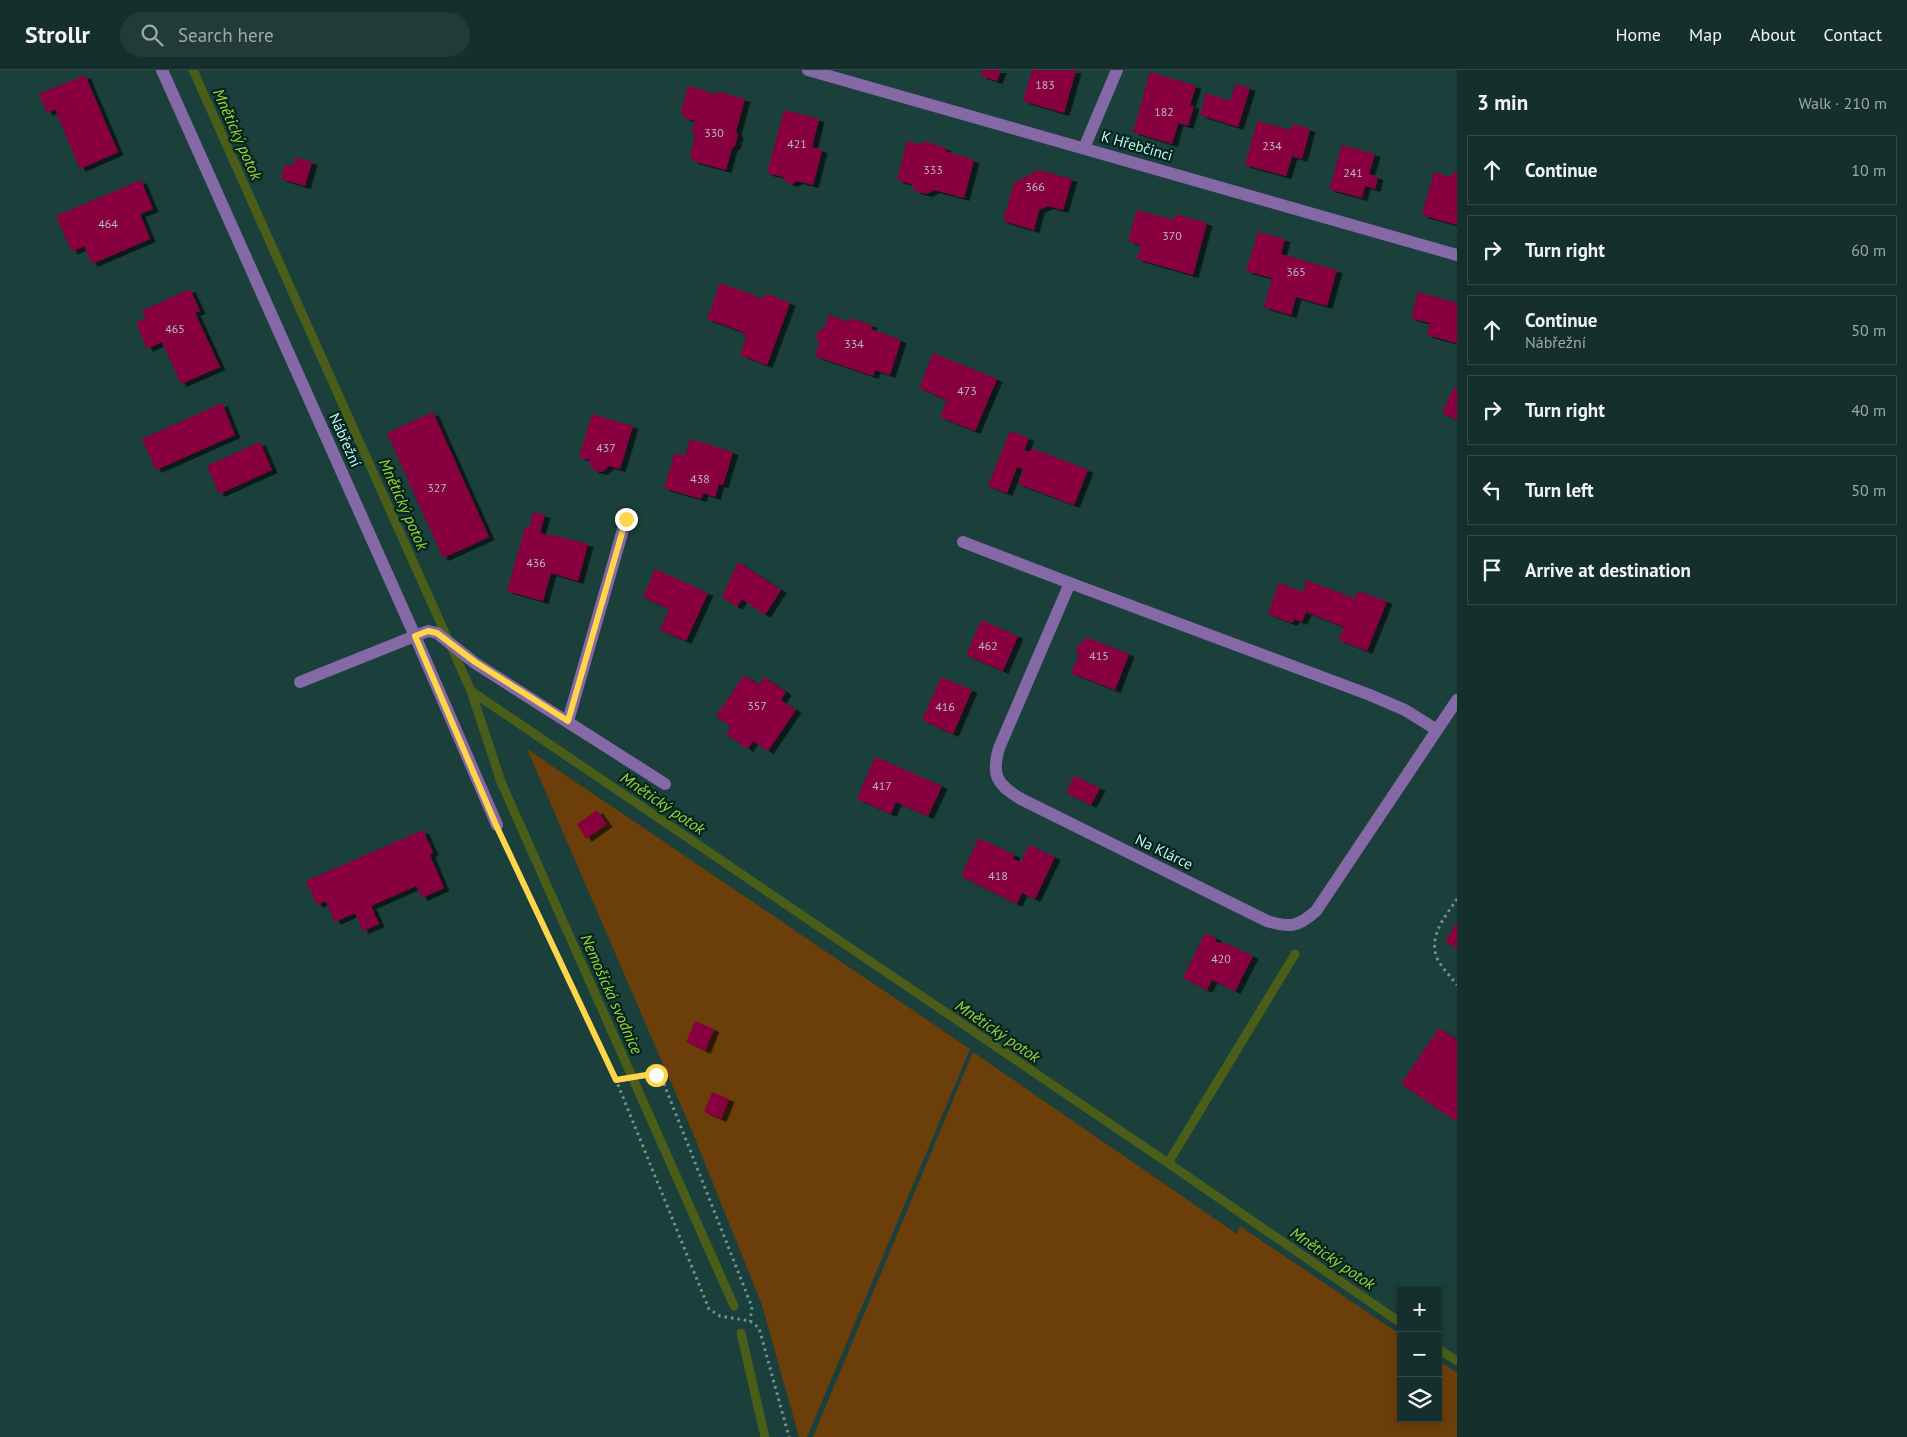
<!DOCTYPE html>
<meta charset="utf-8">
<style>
body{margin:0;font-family:"PT Sans",sans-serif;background:#213b38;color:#f1f3f6}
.controls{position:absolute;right:15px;bottom:15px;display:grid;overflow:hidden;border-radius:0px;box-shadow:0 2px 8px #0003}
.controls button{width:45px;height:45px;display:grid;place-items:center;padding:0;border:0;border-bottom:1px solid #334a48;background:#142f2c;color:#f1f3f6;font:25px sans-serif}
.stop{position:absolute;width:15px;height:15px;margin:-11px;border:4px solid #ffd54a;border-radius:50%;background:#fff}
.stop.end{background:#ffd54a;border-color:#fff;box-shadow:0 1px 5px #0008}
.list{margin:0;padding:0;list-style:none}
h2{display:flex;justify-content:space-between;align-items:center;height:65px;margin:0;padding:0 20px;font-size:21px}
h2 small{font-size:16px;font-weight:400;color:#9da9a9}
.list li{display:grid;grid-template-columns:32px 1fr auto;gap:15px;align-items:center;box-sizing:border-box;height:70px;margin:0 10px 10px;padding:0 10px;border:1px solid #334a48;border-radius:0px}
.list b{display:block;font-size:19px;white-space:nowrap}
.list p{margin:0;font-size:16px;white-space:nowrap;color:#9da9a9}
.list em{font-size:16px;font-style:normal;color:#9da9a9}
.icon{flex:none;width:28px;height:28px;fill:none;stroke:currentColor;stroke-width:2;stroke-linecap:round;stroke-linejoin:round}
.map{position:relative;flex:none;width:1457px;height:1367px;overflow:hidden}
header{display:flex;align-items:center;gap:30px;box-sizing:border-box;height:70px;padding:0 25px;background:#142f2c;border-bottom:1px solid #334a48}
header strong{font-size:24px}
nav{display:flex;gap:28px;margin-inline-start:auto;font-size:18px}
.search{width:350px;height:45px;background:#213b38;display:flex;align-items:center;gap:12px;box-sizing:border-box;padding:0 18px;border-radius:28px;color:#9da9a9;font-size:19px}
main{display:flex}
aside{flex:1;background:#142f2c}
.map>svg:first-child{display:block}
</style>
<header>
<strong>Strollr</strong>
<div class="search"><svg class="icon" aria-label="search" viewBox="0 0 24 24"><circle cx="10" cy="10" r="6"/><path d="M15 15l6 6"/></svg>Search here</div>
<nav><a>Home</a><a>Map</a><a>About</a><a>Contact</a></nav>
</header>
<main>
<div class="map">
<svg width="1457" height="1367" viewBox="0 0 1457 1367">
<defs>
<filter id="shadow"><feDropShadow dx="5.5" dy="3" stdDeviation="0" flood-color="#0009"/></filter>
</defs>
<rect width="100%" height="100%" fill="#1b3f3a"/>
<!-- green -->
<g fill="#6c3f0a">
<polygon points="527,679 970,979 807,1367 799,1367 762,1235 692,1061"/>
<polygon points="973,982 1237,1164 1240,1156 1401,1265 1401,1348 1438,1348 1438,1290 1457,1303 1457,1367 813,1367"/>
</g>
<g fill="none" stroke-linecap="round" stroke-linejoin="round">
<!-- stream -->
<g stroke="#4b5e19" stroke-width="9">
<polyline points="193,0 471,621 1168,1093 1401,1253"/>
<polyline points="471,621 501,712 734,1236"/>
<polyline points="1168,1093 1295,884"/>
<polyline points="741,1263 765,1367"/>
<polyline points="1438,1279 1457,1291"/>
</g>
</g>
<!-- building -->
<g fill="#890640" filter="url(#shadow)">
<polygon points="982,0 1001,0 997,11 981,6"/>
<polygon points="1032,0 1076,0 1064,43 1023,31"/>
<polygon points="1150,2 1196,16 1190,35 1194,36 1188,56 1178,53 1172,74 1133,62"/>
<polygon points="85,5 118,82 80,99 55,39 47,43 39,24"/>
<polygon points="1236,14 1250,18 1238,57 1200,45 1206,23 1230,31"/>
<polygon points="688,16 716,24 720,22 745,29 736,62 738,65 735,76 732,78 726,100 693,91 690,85 695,66 692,61 695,51 684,48 681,42"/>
<polygon points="784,40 819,49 812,77 822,80 813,115 797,111 792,114 786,112 783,107 767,103"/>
<polygon points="1257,51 1291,60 1293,54 1310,59 1302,89 1292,86 1286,106 1245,95"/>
<polygon points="907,71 922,75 923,71 946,78 945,81 974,90 964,128 934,120 927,124 915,121 911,114 897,110"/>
<polygon points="1342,75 1375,84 1369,104 1378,107 1375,119 1365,116 1362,128 1329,119"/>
<polygon points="296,87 312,92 305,116 281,109 285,94 294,96"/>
<polygon points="1038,100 1072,109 1063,140 1048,136 1039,140 1034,160 1003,151 1014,113"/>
<polygon points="1454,101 1457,102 1457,155 1422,145 1434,102 1452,107"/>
<polygon points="141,110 153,139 140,144 150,169 92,194 84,176 72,182 56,146"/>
<polygon points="1137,140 1174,150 1176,144 1207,153 1193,205 1137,189 1141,175 1128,171"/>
<polygon points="1258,162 1285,169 1281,184 1337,200 1327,236 1296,227 1291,245 1264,237 1272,208 1246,201"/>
<polygon points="720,213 764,229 766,223 790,233 767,295 740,285 746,269 743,262 707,249"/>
<polygon points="190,219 200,241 195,243 220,297 181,314 162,272 147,279 136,253 146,248 142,241"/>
<polygon points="1418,222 1457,233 1457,273 1427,265 1430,253 1411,248"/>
<polygon points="829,245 849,252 850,248 872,255 871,259 901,270 890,305 875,300 873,306 815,286 819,274 816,267 818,261 825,257"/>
<polygon points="933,283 997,309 975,361 940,347 947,330 919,318"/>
<polygon points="1454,317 1457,318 1457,350 1442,343"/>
<polygon points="222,333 235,365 156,400 142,369"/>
<polygon points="433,342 489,467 443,488 387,363"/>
<polygon points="592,344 633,356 620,399 609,396 602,402 593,400 589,392 590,390 579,387"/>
<polygon points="1010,361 1029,368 1024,380 1030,382 1032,378 1088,400 1074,435 1018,414 1023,399 1017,397 1007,423 988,416"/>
<polygon points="690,369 733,382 723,415 719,414 715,427 703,423 701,429 664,418 675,383 685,386"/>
<polygon points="260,372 272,400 219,424 207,396"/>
<polygon points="533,442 545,445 540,463 550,466 550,464 588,474 578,511 551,503 543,531 507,521 525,457 529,458"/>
<polygon points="738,492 781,520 765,545 742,529 737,537 722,527"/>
<polygon points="655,499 708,523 686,571 660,560 669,539 643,527"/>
<polygon points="1307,510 1355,529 1358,521 1387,531 1367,581 1339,570 1344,557 1306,542 1302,552 1294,549 1292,553 1268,544 1279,513 1303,522"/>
<polygon points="981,550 1018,566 1003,601 966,585"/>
<polygon points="1086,567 1129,584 1115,620 1071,603 1079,585 1076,580 1079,574 1084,572"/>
<polygon points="744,605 759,615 764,607 786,622 781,630 796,640 768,681 753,671 748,679 726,664 731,657 716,646"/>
<polygon points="941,607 972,620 953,664 922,650"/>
<polygon points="875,687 942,716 928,746 896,732 891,744 857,729"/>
<polygon points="1074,706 1100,718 1091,735 1066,723"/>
<polygon points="597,740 607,754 586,769 577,754"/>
<polygon points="423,760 433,782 430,785 444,818 422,828 416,816 371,836 379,854 363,861 355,843 335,852 326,831 317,835 306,811"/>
<polygon points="979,768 1015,785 1013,789 1021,792 1029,775 1055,787 1035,829 1022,823 1017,834 961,806"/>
<polygon points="1457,853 1457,879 1445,871"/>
<polygon points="1205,863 1216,868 1215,871 1222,874 1223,872 1253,886 1235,921 1212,910 1207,920 1183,908"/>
<polygon points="695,951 714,959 705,981 686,972"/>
<polygon points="1439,958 1457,970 1457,1052 1401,1014"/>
<polygon points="712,1022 729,1029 721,1049 704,1042"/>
</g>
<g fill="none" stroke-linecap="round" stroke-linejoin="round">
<!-- path -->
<g stroke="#6c9791" stroke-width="3" stroke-dasharray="2.5 4" stroke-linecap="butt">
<polyline points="505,773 616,1010 709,1239 720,1246 750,1251 759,1258 789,1367"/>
<path d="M1457,829C1445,847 1427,867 1438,890C1443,899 1451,907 1457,915"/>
<polyline points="616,1010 652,1004 656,1005 664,1014 752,1237 750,1251"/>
</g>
<!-- minor -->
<g stroke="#8569a7" stroke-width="12">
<polyline points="162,0 415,566 497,755"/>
<polyline points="808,0 1457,185"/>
<polyline points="1084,78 1117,0"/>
<polyline points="963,472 1070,513"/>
<polyline points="300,612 415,566 428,561 437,563 475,593 665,714"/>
<polyline points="568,651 626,449"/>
<path d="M1437,660L1405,640L1370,625L1070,513L999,678C991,705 997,715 1021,729L1267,851C1290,858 1298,857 1316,841L1457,630"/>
</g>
</g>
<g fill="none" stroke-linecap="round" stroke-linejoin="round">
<!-- route -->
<polyline stroke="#ffd54a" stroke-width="6" points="626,449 568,651 475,592 437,563 428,561 415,566 496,755 616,1010 652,1004 656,1005"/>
</g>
<g text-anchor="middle" stroke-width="4.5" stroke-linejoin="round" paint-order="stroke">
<!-- number labels -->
<g font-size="12" fill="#b5bac2">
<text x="1045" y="19">183</text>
<text x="1164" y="46">182</text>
<text x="714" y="67">330</text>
<text x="797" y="78">421</text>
<text x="1272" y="80">234</text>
<text x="933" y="104">333</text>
<text x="1353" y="107">241</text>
<text x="1035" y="121">366</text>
<text x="108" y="158">464</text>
<text x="1172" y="170">370</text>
<text x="1296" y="206">365</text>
<text x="175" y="263">465</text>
<text x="854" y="278">334</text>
<text x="967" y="325">473</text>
<text x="606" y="382">437</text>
<text x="700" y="413">438</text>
<text x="437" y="422">327</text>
<text x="536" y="497">436</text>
<text x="988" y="580">462</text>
<text x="1099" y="590">415</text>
<text x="757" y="640">357</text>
<text x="945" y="641">416</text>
<text x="882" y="720">417</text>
<text x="998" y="810">418</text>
<text x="1221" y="893">420</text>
</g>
<!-- street labels -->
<g font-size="15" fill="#c4f6ee" stroke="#002521">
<text transform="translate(1137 76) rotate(16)" y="5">K Hřebčinci</text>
<text transform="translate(345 370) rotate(66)" y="5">Nábřežní</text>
<text transform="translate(1164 782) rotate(26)" y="5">Na Klárce</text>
</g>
<!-- water labels -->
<g font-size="16" font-style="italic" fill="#a7d327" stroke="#002521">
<text transform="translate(238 64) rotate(66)" y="6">Mnětický potok</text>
<text transform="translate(404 434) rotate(66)" y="6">Mnětický potok</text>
<text transform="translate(663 733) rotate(34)" y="6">Mnětický potok</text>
<text transform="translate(612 924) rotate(66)" y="6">Nemošická svodnice</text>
<text transform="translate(998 961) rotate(34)" y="6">Mnětický potok</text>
<text transform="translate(1333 1188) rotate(34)" y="6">Mnětický potok</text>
</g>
</g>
</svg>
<div class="controls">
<button>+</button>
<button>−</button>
<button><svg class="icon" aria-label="layers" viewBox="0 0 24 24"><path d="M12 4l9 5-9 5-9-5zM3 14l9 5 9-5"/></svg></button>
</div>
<div class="stop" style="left:656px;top:1005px"></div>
<div class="stop end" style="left:626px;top:449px"></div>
</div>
<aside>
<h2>3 min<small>Walk · 210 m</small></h2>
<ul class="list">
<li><svg class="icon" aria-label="ahead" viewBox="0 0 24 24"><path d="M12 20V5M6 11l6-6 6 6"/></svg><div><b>Continue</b></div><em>10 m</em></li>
<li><svg class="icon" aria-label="right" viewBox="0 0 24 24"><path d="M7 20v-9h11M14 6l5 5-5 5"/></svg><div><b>Turn right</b></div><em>60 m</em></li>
<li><svg class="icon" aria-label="ahead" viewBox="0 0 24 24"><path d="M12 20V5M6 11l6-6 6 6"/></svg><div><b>Continue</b><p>Nábřežní</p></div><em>50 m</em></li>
<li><svg class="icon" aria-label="right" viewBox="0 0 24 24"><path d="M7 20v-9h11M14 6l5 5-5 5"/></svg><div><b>Turn right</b></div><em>40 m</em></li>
<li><svg class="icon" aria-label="left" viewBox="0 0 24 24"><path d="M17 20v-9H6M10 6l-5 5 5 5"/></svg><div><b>Turn left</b></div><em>50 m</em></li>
<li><svg class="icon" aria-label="arrive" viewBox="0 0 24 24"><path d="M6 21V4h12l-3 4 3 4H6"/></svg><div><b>Arrive at destination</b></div></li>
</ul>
</aside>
</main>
